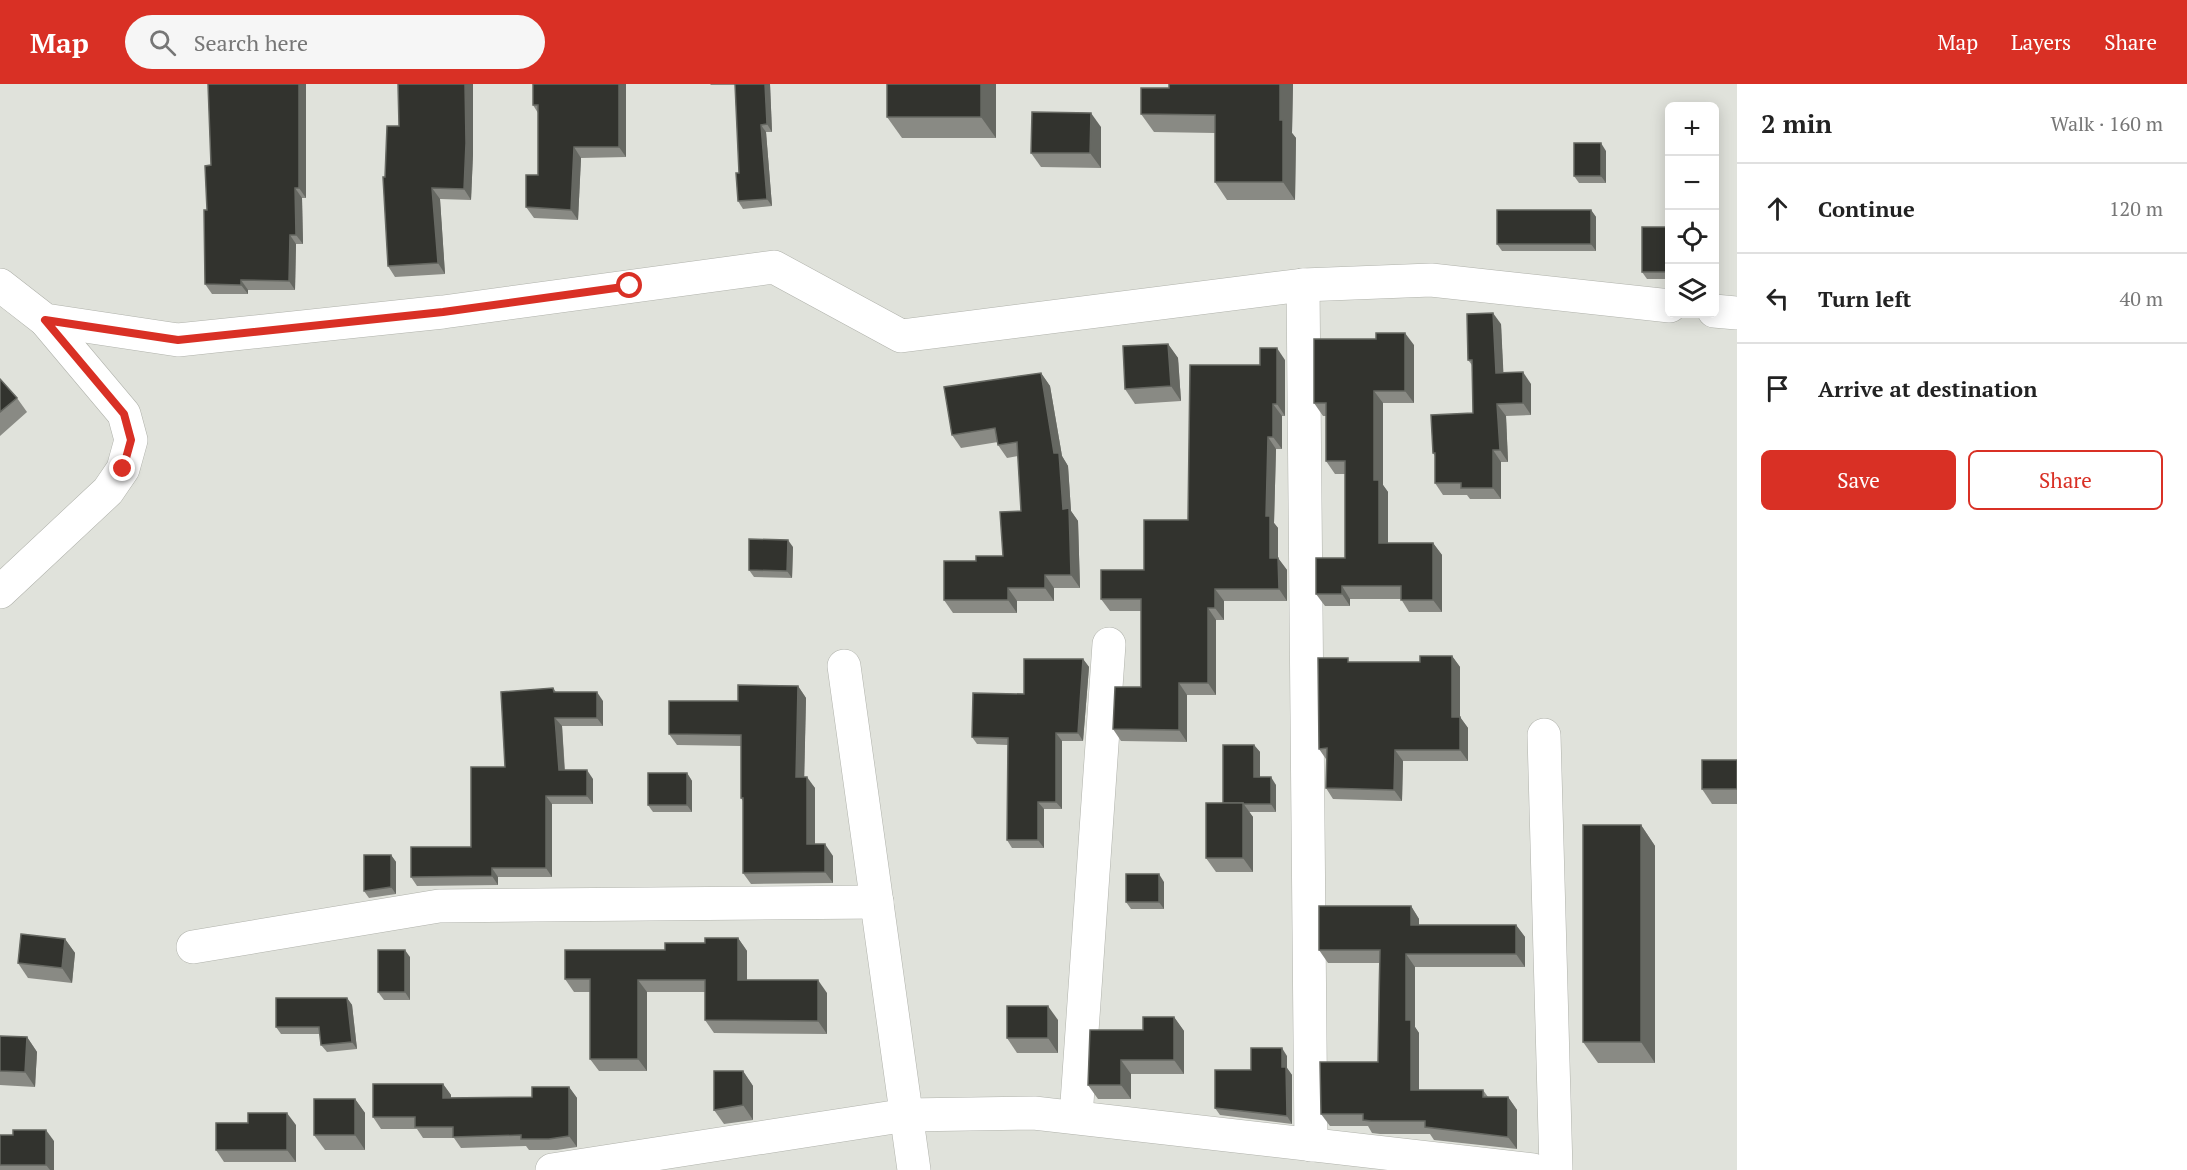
<!DOCTYPE html>
<meta charset="utf-8">
<style>
body{margin:0;font-family:"PT Serif",serif;background:#f6f6f6;color:#222}
.controls{position:absolute;right:18px;top:18px;display:grid;overflow:hidden;border-radius:9px;box-shadow:0 3px 15px #0003}
.controls button{width:54px;height:54px;display:grid;place-items:center;padding:0;border:0;border-bottom:2px solid #e0e0e0;background:#fff;color:#222;font:30px sans-serif}
.stop{position:absolute;width:18px;height:18px;margin:-14px;border:4px solid #d93025;border-radius:50%;background:#fff}
.stop.end{background:#d93025;border-color:#fff;box-shadow:0 2px 6px #0008}
.list{margin:0;padding:0;list-style:none}
h2{display:flex;justify-content:space-between;align-items:center;height:78px;margin:0;padding:0 24px;font-size:26px}
h2 small{font-size:20px;font-weight:400;color:#767676}
.list li{display:grid;grid-template-columns:39px 1fr auto;gap:18px;align-items:center;box-sizing:border-box;height:90px;padding:0 24px;border-top:2px solid #e0e0e0}
.list b{display:block;font-size:22px;white-space:nowrap}
.list em{font-size:20px;font-style:normal;color:#767676}
.actions{display:flex;gap:12px;padding:18px 24px}
.actions a{flex:1;padding:14px 0;border:2px solid #d93025;border-radius:9px;text-align:center;font-size:21px;color:#d93025}
.actions .main{background:#d93025;color:#fff}
.icon{flex:none;width:33px;height:33px;fill:none;stroke:currentColor;stroke-width:2;stroke-linecap:round;stroke-linejoin:round}
.map{position:relative;flex:none;width:1737px;height:1086px;overflow:hidden}
header{display:flex;align-items:center;gap:36px;box-sizing:border-box;height:84px;padding:0 30px;background:#d93025;color:#fff}
header strong{font-size:28px}
nav{display:flex;gap:33px;margin-inline-start:auto;font-size:21px}
.search{width:420px;height:54px;background:#f6f6f6;display:flex;align-items:center;gap:15px;box-sizing:border-box;padding:0 21px;border-radius:33px;color:#767676;font-size:22px}
main{display:flex}
aside{flex:1;background:#fff}
.map>svg:first-child{display:block}
</style>
<header>
<strong>Map</strong>
<div class="search"><svg class="icon" aria-label="search" viewBox="0 0 24 24"><circle cx="10" cy="10" r="6"/><path d="M15 15l6 6"/></svg>Search here</div>
<nav><a>Map</a><a>Layers</a><a>Share</a></nav>
</header>
<main>
<div class="map">
<svg width="1737" height="1086" viewBox="0 0 1737 1086">
<rect width="100%" height="100%" fill="#e0e2db"/>
<g fill="none" stroke-linecap="round" stroke-linejoin="round">
<defs>
<g id="minor">
<polyline points="0,201 45,236 178,256 443,228 774,183 901,252 1303,201 1431,196 1670,222"/>
<polyline points="1303,201 1311,1061"/>
<polyline points="1714,227 1737,229"/>
<polyline points="0,508 108,407 123,385 131,356 124,330 45,236"/>
<polyline points="844,582 914,1086"/>
<polyline points="1544,651 1556,1086"/>
<polyline points="193,863 439,822 877,818"/>
<polyline points="1076,1033 1109,560"/>
<polyline points="552,1086 907,1031 1034,1029 1533,1086"/>
</g>
</defs>
<!-- minor casing -->
<use href="#minor" stroke="#b0b2ab" stroke-width="34"/>
<!-- minor -->
<use href="#minor" stroke="#fff" stroke-width="33"/>
</g>
<!-- wall -->
<g fill="#898a84">
<polygon points="208,0 306,0 306,114 302,114 303,160 296,160 295,206 248,206 248,210 212,210 205,200 207,126 211,81"/>
<polygon points="533,0 626,0 626,73 581,74 578,136 534,134 526,123 538,91 538,29 533,21"/>
<polygon points="710,0 770,0 772,48 766,48 772,122 743,125 738,117 739,89 735,1 711,1"/>
<polygon points="996,0 996,54 902,54 887,33"/>
<polygon points="1169,0 1293,0 1292,49 1296,54 1295,116 1227,116 1215,98 1215,49 1154,48 1141,30 1169,4"/>
<polygon points="1101,43 1101,84 1041,83 1031,69"/>
<polygon points="1606,67 1606,99 1579,99 1574,92"/>
<polygon points="473,70 471,116 440,115 445,190 395,193 388,182 385,93"/>
<polygon points="1591,126 1596,133 1596,167 1502,167 1497,160"/>
<polygon points="1668,143 1670,146 1670,195 1647,195 1642,188"/>
<polygon points="1501,240 1503,288 1531,300 1531,331 1506,332 1508,378 1501,378 1501,415 1470,415 1467,411 1443,411 1435,399 1435,372 1433,369 1473,329 1472,281 1468,276"/>
<polygon points="1168,260 1178,274 1181,317 1135,320 1125,305"/>
<polygon points="1414,261 1414,319 1383,319 1383,401 1388,408 1388,459 1433,459 1442,471 1442,528 1409,528 1401,515 1350,515 1350,522 1325,522 1316,510 1345,474 1345,390 1335,390 1326,377 1326,332 1323,332 1314,319"/>
<polygon points="1285,276 1285,332 1282,332 1282,365 1276,365 1274,439 1278,444 1278,474 1287,486 1287,517 1224,517 1224,536 1216,536 1216,611 1187,611 1187,658 1121,657 1113,645 1141,603 1141,527 1110,527 1101,515 1144,486 1188,436 1260,281"/>
<polygon points="1041,289 1050,302 1062,372 1068,382 1071,427 1078,437 1080,504 1054,504 1054,517 1017,517 1017,529 953,529 944,516 976,477 1003,472 1021,427 1018,372 1007,374 998,361 998,358 961,364 952,351"/>
<polygon points="0,295 17,314 27,328 0,352"/>
<polygon points="793,463 792,494 754,493 749,486"/>
<polygon points="1452,572 1460,583 1460,633 1468,644 1468,677 1403,677 1402,717 1333,715 1326,704 1326,675 1319,665 1351,578 1420,578"/>
<polygon points="1083,575 1089,583 1083,657 1062,657 1062,725 1044,725 1044,764 1012,764 1007,756 1008,661 977,660 972,653 1024,610"/>
<polygon points="798,602 806,614 804,693 815,704 815,760 833,772 833,799 751,800 743,789 743,717 741,714 741,662 677,661 669,650 738,617"/>
<polygon points="553,604 556,608 603,617 603,642 562,642 565,686 593,695 593,720 552,720 552,793 498,793 498,801 417,802 411,793 471,763 505,683"/>
<polygon points="1254,661 1260,668 1260,693 1276,701 1276,728 1249,728 1253,733 1253,788 1216,788 1206,774 1223,719"/>
<polygon points="1737,676 1737,720 1712,720 1702,705"/>
<polygon points="687,689 692,697 692,728 653,728 648,721"/>
<polygon points="1641,741 1655,762 1655,979 1598,979 1583,958"/>
<polygon points="391,771 396,778 396,810 369,814 364,807"/>
<polygon points="1164,798 1164,825 1131,825 1126,818"/>
<polygon points="1411,822 1419,835 1419,841 1516,841 1525,853 1525,883 1415,883 1415,943 1419,949 1419,1006 1483,1006 1488,1013 1508,1013 1517,1026 1517,1065 1434,1056 1430,1050 1380,1050 1372,1049 1368,1042 1330,1042 1321,1030 1378,978 1379,879 1328,879 1319,866"/>
<polygon points="738,854 747,867 747,896 827,909 827,950 714,949 705,936 705,908 647,908 647,987 599,987 590,975 590,908 574,908 565,895 665,866"/>
<polygon points="65,855 75,869 72,899 28,894 18,879"/>
<polygon points="410,873 410,916 384,916 378,908"/>
<polygon points="347,914 352,921 357,965 327,968 321,961 320,950 281,950 276,943"/>
<polygon points="1174,933 1184,947 1184,990 1131,990 1131,1015 1098,1015 1088,1001 1143,946"/>
<polygon points="1058,936 1058,969 1017,969 1007,954"/>
<polygon points="0,952 27,953 37,968 35,1003 0,1001"/>
<polygon points="1287,972 1287,984 1292,991 1292,1040 1220,1031 1215,1024 1251,986"/>
<polygon points="743,987 753,1002 753,1036 724,1040 714,1026"/>
<polygon points="443,1000 451,1011 451,1014 532,1013 569,1003 577,1014 577,1063 557,1066 529,1066 526,1062 461,1064 454,1054 423,1054 417,1045 381,1045 373,1033"/>
<polygon points="355,1015 365,1029 365,1066 325,1066 314,1051"/>
<polygon points="296,1041 296,1078 224,1078 216,1066"/>
<polygon points="0,1051 54,1057 54,1086 0,1086"/>
</g>
<!-- shaded-wall -->
<g fill="#666862">
<polygon points="299,0 306,0 306,114 299,104"/>
<polygon points="465,0 473,0 473,70 471,116 464,105"/>
<polygon points="619,0 626,0 626,73 619,63"/>
<polygon points="765,0 770,0 772,48 767,40"/>
<polygon points="981,0 996,0 996,54 981,33"/>
<polygon points="1280,0 1293,0 1292,49 1296,54 1295,116 1283,98 1280,36"/>
<polygon points="1091,29 1101,43 1101,84 1090,69"/>
<polygon points="761,41 766,48 772,122 767,115"/>
<polygon points="1601,59 1606,67 1606,99 1601,92"/>
<polygon points="574,63 581,74 578,136 571,126"/>
<polygon points="295,104 302,114 303,160 296,151"/>
<polygon points="432,104 440,115 445,190 438,179"/>
<polygon points="1591,126 1596,133 1596,167 1591,160"/>
<polygon points="1668,143 1670,146 1670,190 1668,188"/>
<polygon points="290,151 296,160 295,206 289,197"/>
<polygon points="241,196 248,206 248,210 241,201"/>
<polygon points="1493,229 1501,240 1504,300 1496,289"/>
<polygon points="1405,249 1414,261 1414,319 1405,307"/>
<polygon points="1168,260 1178,274 1181,317 1171,302"/>
<polygon points="1277,264 1285,276 1285,332 1277,320"/>
<polygon points="1523,288 1531,300 1531,331 1523,319"/>
<polygon points="1041,289 1050,302 1062,372 1068,382 1071,427 1078,437 1080,504 1071,491 1054,369"/>
<polygon points="1374,307 1383,319 1383,401 1388,408 1388,471 1379,459 1374,396"/>
<polygon points="1273,320 1282,332 1282,365 1273,353"/>
<polygon points="1497,320 1506,332 1508,378 1500,366"/>
<polygon points="1268,353 1276,365 1274,439 1278,444 1278,486 1270,474 1266,432"/>
<polygon points="1493,366 1501,378 1501,415 1493,404"/>
<polygon points="788,456 793,463 792,494 787,487"/>
<polygon points="1433,459 1442,471 1442,528 1433,516"/>
<polygon points="1278,474 1287,486 1287,517 1279,505"/>
<polygon points="1045,491 1054,504 1054,517 1045,504"/>
<polygon points="1342,502 1350,515 1350,522 1342,510"/>
<polygon points="1008,504 1017,517 1017,529 1008,516"/>
<polygon points="1215,505 1224,517 1224,536 1215,524"/>
<polygon points="1208,524 1216,536 1216,611 1208,599"/>
<polygon points="1452,572 1460,583 1460,644 1452,633"/>
<polygon points="1083,575 1089,583 1083,657 1078,649"/>
<polygon points="1179,599 1187,611 1187,658 1179,646"/>
<polygon points="798,602 806,614 804,704 796,693"/>
<polygon points="597,608 603,617 603,642 597,634"/>
<polygon points="1460,633 1468,644 1468,677 1460,666"/>
<polygon points="555,634 562,642 565,695 559,686"/>
<polygon points="1056,649 1062,657 1062,725 1056,718"/>
<polygon points="1254,661 1260,668 1260,701 1254,693"/>
<polygon points="1395,666 1403,677 1402,717 1394,706"/>
<polygon points="587,686 593,695 593,720 587,712"/>
<polygon points="687,689 692,697 692,728 687,721"/>
<polygon points="807,693 815,704 815,772 807,760"/>
<polygon points="1271,693 1276,701 1276,728 1271,720"/>
<polygon points="546,712 552,720 552,793 546,784"/>
<polygon points="1038,718 1044,725 1044,764 1038,756"/>
<polygon points="1243,719 1253,733 1253,788 1243,774"/>
<polygon points="1641,741 1655,762 1655,979 1641,958"/>
<polygon points="825,760 833,772 833,799 825,788"/>
<polygon points="391,771 396,778 396,810 391,803"/>
<polygon points="492,784 498,793 498,801 492,792"/>
<polygon points="1159,790 1164,798 1164,825 1159,818"/>
<polygon points="1411,822 1419,835 1419,853 1411,841"/>
<polygon points="1516,841 1525,853 1525,883 1516,870"/>
<polygon points="738,854 747,867 747,909 738,896"/>
<polygon points="65,855 75,869 72,899 62,884"/>
<polygon points="405,866 410,873 410,916 405,908"/>
<polygon points="1406,870 1415,883 1415,943 1419,949 1419,1019 1411,1006 1406,936"/>
<polygon points="638,896 647,908 647,987 638,975"/>
<polygon points="818,896 827,909 827,950 818,937"/>
<polygon points="347,914 352,921 357,965 352,958"/>
<polygon points="1048,922 1058,936 1058,969 1048,954"/>
<polygon points="1174,933 1184,947 1184,990 1174,976"/>
<polygon points="27,953 37,968 35,1003 25,988"/>
<polygon points="1282,964 1287,972 1287,984 1292,991 1292,1040 1287,1032 1282,983"/>
<polygon points="1121,976 1131,990 1131,1015 1121,1001"/>
<polygon points="743,987 753,1002 753,1036 743,1021"/>
<polygon points="443,1000 451,1011 451,1026 443,1014"/>
<polygon points="569,1003 577,1014 577,1063 569,1052"/>
<polygon points="1508,1013 1517,1026 1517,1065 1508,1053"/>
<polygon points="355,1015 365,1029 365,1066 355,1051"/>
<polygon points="287,1029 296,1041 296,1078 287,1066"/>
<polygon points="46,1046 54,1057 54,1086 50,1086 46,1081"/>
</g>
<!-- building -->
<g fill="#32332e" stroke="#666862" stroke-width="1.5">
<polygon points="208,0 299,0 299,104 295,104 296,151 290,151 289,197 241,196 241,201 205,200 204,126 207,126 205,82 211,81"/>
<polygon points="398,0 465,0 466,59 464,105 432,104 438,179 388,182 383,93 385,93 387,42 399,42"/>
<polygon points="533,0 619,0 619,63 574,63 571,126 526,123 526,91 538,91 538,21 533,21"/>
<polygon points="735,0 765,0 767,40 761,41 767,115 738,117 736,89 739,89"/>
<rect x="887" y="0" width="94" height="33"/>
<polygon points="1169,0 1280,0 1280,36 1283,36 1283,98 1215,98 1215,31 1141,30 1141,4 1169,4"/>
<polygon points="1032,28 1091,29 1090,69 1031,69"/>
<rect x="1574" y="59" width="27" height="33"/>
<rect x="1497" y="126" width="94" height="34"/>
<rect x="1642" y="143" width="26" height="45"/>
<polygon points="1493,229 1496,289 1523,288 1523,319 1497,320 1500,366 1493,366 1493,404 1461,404 1461,399 1435,399 1435,369 1433,369 1431,331 1473,329 1472,276 1468,276 1467,230"/>
<polygon points="1376,249 1405,249 1405,307 1374,307 1374,396 1379,396 1379,459 1433,459 1433,516 1401,516 1401,502 1342,502 1342,510 1316,510 1316,474 1345,474 1345,377 1326,377 1326,319 1314,319 1314,255 1376,255"/>
<polygon points="1168,260 1171,302 1125,305 1123,262"/>
<polygon points="1260,264 1277,264 1277,320 1273,320 1273,353 1268,353 1266,432 1270,432 1270,474 1278,474 1279,505 1215,505 1215,524 1208,524 1208,599 1179,599 1179,646 1113,645 1115,603 1141,603 1141,515 1101,515 1101,486 1144,486 1144,436 1188,436 1190,281 1260,281"/>
<polygon points="1041,289 1054,369 1059,369 1063,425 1069,424 1071,491 1045,491 1045,504 1008,504 1008,516 944,516 944,477 976,477 976,472 1003,472 1000,428 1021,427 1017,358 998,361 995,344 952,351 944,303"/>
<polygon points="0,295 17,314 0,328"/>
<polygon points="749,455 788,456 787,487 749,486"/>
<polygon points="1420,572 1452,572 1452,633 1460,633 1460,666 1395,666 1394,706 1326,704 1327,664 1319,665 1318,574 1348,574 1348,578 1420,578"/>
<polygon points="1024,575 1083,575 1078,649 1056,649 1056,718 1038,718 1038,756 1007,756 1008,654 972,653 973,609 1024,610"/>
<polygon points="738,601 798,602 796,693 807,693 807,760 825,760 825,788 743,789 743,714 741,714 741,651 669,650 669,617 738,617"/>
<polygon points="553,604 554,608 597,608 597,634 555,634 559,686 587,686 587,712 546,712 546,784 492,784 492,792 411,793 411,763 471,763 471,683 505,683 501,608"/>
<polygon points="1223,661 1254,661 1254,693 1271,693 1271,720 1244,720 1243,719 1223,719"/>
<rect x="1702" y="676" width="35" height="29"/>
<rect x="648" y="689" width="39" height="32"/>
<rect x="1206" y="719" width="37" height="55"/>
<rect x="1583" y="741" width="58" height="217"/>
<polygon points="364,771 391,771 391,803 364,807"/>
<rect x="1126" y="790" width="33" height="28"/>
<polygon points="1319,822 1411,822 1411,841 1516,841 1516,870 1406,870 1406,936 1411,936 1411,1006 1483,1006 1483,1013 1508,1013 1508,1053 1425,1043 1425,1037 1371,1037 1363,1036 1363,1030 1321,1030 1320,978 1378,978 1380,866 1319,866"/>
<polygon points="21,850 65,855 62,884 18,879"/>
<polygon points="705,854 738,854 738,896 818,896 818,937 705,936 705,896 638,896 638,975 590,975 590,895 565,895 565,866 665,866 665,859 705,859"/>
<rect x="378" y="866" width="27" height="42"/>
<polygon points="276,914 347,914 352,958 321,961 319,943 276,943"/>
<rect x="1007" y="922" width="41" height="32"/>
<polygon points="1143,933 1174,933 1174,976 1121,976 1121,1001 1088,1001 1090,946 1143,946"/>
<polygon points="0,952 27,953 25,988 0,987"/>
<polygon points="1251,964 1282,964 1282,983 1286,983 1287,1032 1215,1024 1215,986 1251,986"/>
<polygon points="714,987 743,987 743,1021 714,1026"/>
<polygon points="373,1000 443,1000 443,1014 532,1013 532,1003 569,1003 569,1052 549,1055 521,1055 521,1051 453,1053 453,1043 415,1043 415,1033 373,1033"/>
<rect x="314" y="1015" width="41" height="36"/>
<polygon points="248,1029 287,1029 287,1066 216,1066 216,1039 248,1039"/>
<polygon points="13,1046 46,1046 46,1081 0,1081 0,1051 13,1051"/>
</g>
<g fill="none" stroke-linecap="round" stroke-linejoin="round">
<!-- route -->
<polyline stroke="#d93025" stroke-width="8" points="123,385 131,356 124,330 45,236 178,256 443,228 630,202"/>
</g>
</svg>
<div class="controls">
<button>+</button>
<button>−</button>
<button><svg class="icon" aria-label="locate" viewBox="0 0 24 24"><circle cx="12" cy="12" r="6"/><path d="M12 2v4M12 18v4M2 12h4M18 12h4"/></svg></button>
<button><svg class="icon" aria-label="layers" viewBox="0 0 24 24"><path d="M12 4l9 5-9 5-9-5zM3 14l9 5 9-5"/></svg></button>
</div>
<div class="stop" style="left:630px;top:202px"></div>
<div class="stop end" style="left:123px;top:385px"></div>
</div>
<aside>
<h2>2 min<small>Walk · 160 m</small></h2>
<ul class="list">
<li><svg class="icon" aria-label="ahead" viewBox="0 0 24 24"><path d="M12 20V5M6 11l6-6 6 6"/></svg><div><b>Continue</b></div><em>120 m</em></li>
<li><svg class="icon" aria-label="left" viewBox="0 0 24 24"><path d="M17 20v-9H6M10 6l-5 5 5 5"/></svg><div><b>Turn left</b></div><em>40 m</em></li>
<li><svg class="icon" aria-label="arrive" viewBox="0 0 24 24"><path d="M6 21V4h12l-3 4 3 4H6"/></svg><div><b>Arrive at destination</b></div></li>
</ul>
<div class="actions"><a class="main">Save</a><a>Share</a></div>
</aside>
</main>
